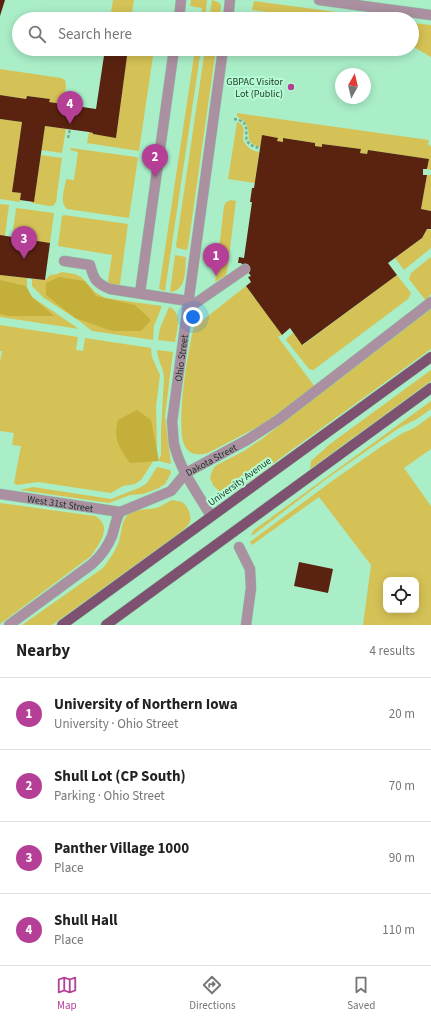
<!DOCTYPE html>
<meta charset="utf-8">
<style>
body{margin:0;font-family:"Source Sans 3",sans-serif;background:#f2f2f2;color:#222}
.controls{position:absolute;right:12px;bottom:12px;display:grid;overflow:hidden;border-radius:8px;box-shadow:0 2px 10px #0003}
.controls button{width:36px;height:36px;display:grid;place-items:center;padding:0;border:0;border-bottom:1px solid #e0e0e0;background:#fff;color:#222;font:20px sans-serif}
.compass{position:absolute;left:335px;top:68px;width:36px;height:36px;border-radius:50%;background:#fff;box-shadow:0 2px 10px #0003;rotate:8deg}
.you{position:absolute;left:193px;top:317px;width:14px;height:14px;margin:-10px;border:3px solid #fff;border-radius:50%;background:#1a73e8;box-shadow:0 0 0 6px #1a73e833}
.badge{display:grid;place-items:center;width:26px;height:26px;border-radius:50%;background:#b53f97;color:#fff;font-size:13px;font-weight:700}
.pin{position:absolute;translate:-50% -33px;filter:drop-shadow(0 1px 2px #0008)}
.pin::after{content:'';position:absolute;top:21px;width:14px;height:12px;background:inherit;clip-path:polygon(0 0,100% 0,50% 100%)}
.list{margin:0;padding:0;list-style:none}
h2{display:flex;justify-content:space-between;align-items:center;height:52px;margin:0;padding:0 16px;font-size:17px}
h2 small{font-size:13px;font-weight:400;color:#767676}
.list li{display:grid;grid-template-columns:26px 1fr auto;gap:12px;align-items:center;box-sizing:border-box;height:72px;padding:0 16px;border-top:1px solid #e0e0e0}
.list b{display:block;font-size:15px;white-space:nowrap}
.list p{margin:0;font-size:13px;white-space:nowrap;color:#767676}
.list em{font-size:13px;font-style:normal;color:#767676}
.icon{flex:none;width:22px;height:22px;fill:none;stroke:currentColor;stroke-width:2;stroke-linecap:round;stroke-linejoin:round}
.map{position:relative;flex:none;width:431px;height:625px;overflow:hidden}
.search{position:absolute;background:#fff;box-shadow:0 2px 10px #0003;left:12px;right:12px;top:12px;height:44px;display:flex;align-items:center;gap:10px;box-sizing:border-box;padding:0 14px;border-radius:22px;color:#767676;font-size:15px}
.sheet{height:340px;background:#fff}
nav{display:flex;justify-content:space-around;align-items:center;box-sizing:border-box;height:56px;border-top:1px solid #e0e0e0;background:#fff;font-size:11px;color:#767676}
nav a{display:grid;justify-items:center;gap:2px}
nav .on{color:#b53f97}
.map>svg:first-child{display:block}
</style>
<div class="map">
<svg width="431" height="625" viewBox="0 0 431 625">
<rect width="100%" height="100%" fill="#aaeec8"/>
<!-- green -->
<g fill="#d5c256" fill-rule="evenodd">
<polygon points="113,0 134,0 131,19 110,19"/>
<polygon points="191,0 207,0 205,19 200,19 202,8 190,6"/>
<polygon points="212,0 220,3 221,6 220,19 209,19"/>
<polygon points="254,1 373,17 377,19 316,19 252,10"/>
<polygon points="412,23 431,25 431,57 412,46"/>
<polygon points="128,49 154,49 139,151 87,143 89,132 93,133 93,134 116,137"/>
<polygon points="195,49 201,49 165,291 159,289"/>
<polygon points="205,49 216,49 188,247 187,250 177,248 176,246"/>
<polygon points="0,69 61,78 65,80 66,86 63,104 49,102 49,99 27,96 26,99 0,95"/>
<path d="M237,113L429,140L428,145L431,146V170L427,169L429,159L368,150L367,154L360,153L361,149L323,144L322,147L315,146V143L283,138V142L277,141L278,138L262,136L260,147C243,142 252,136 246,123L237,116Z"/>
<polygon points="0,119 22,122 12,192 21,193 20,202 0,199"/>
<path d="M237,122C238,122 241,124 242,125C245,129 243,134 243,138C244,146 252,151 259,152L255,183L228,179Z"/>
<polygon points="45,126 66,129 62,153 41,150"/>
<path d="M71,148L136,157L138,158L129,218L67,209C59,202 65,188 66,179L74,180L78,152L70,150Z"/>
<polygon points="41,155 62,158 56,202 53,206 49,206 32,203 32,201 34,201"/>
<polygon points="427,175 431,175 431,211 421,209"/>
<polygon points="231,200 236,201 227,272 225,276 215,282 224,206 226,202"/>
<polygon points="0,204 9,205 5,236 0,235"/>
<polygon points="17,208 54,213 50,243 12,237 16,209"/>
<polygon points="64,215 128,224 120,284 118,286 111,285 108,281 112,255 58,246 62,216"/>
<polygon points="427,229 431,230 431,248 404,270 395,258 422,238"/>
<path d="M175,255L186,257C185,269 187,291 170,292Z"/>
<polygon points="431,257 431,294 426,301 409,279 411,273"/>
<polygon points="62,272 75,274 81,277 95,292 105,298 162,306 154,326 153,340 92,331 78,320 44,298 32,286 32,279 45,280 50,275 57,274"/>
<polygon points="0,275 27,278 27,289 32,297 79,329 0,317"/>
<polygon points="397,275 411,293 408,299 316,368 313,370 309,369 286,340 287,338 293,333 303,345"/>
<path d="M246,286L282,335L278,337L315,387L265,423L208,453C200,455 192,456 186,448C174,433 188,348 194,327Z"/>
<path d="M169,307C183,312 177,331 175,342L158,340L160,328Z"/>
<polygon points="431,309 431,349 231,494 219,491 213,485 210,478 212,471 215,466 244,451 263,438"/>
<polygon points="0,325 78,337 76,350 83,351 85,338 151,348 152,357 160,375 156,407 157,447 152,463 141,480 135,484 123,486 111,493 38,482 17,485 14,483 21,446 12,445 14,433 0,431 0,362 2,351 0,351"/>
<path d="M157,350L173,352L165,416L171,464L159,461L161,454V431L164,377C163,367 157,359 157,350Z"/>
<polygon points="431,370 431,381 310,469 311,461 330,444"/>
<polygon points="431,401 431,409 417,419 399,428 325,480 253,535 251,535 254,530"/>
<path d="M431,416V449L404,468L431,506V625H363L371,565L319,497L252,545L250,542L332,481L382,446L403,433L414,428ZM386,580H416V610H386Z"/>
<polygon points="157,467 170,470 171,473 165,484 157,489 143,494 130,495 109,503 20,490 33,487 111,499 141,487 147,483"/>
<path d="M172,500C175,501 179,501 182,502C188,506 192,516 190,522C188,526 182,531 178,534L52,625H22L103,568C109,560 114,553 118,544C121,536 121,524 126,517C133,507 149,511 159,507C164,505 167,502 172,500Z"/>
<path d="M0,503L95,516C113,526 100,543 91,556L0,624Z"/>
</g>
<!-- forest -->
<g fill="#c3af3a">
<polygon points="59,277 85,281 96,296 135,305 151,320 141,331 112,331 75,318 46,295 46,283"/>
<polygon points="0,280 26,286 32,297 54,316 8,316 0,314"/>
<path d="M137,410L151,420L159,461L130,463C119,447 113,440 118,420Z"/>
</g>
<!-- building -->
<g fill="#5a2310">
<polygon points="0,0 5,0 0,16"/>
<polygon points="105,49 128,49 116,138 93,134 93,133 89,132 45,126 34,202 20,200 21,193 12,192 22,122 0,119 0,95 26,99 27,96 50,99 49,102 96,109"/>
<polygon points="262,135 278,138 277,141 283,142 283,138 315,143 315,146 322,147 322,144 361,149 360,153 367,154 368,150 429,159 427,169 423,169 423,175 427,175 421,209 431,211 431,229 427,229 422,238 388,263 397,275 302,345 290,328 282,335 246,286 251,282 248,277 251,276 241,263 238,263 239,257 244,258 252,202 250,202 252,188 254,188"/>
<polygon points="0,235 50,243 45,280 0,275"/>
<polygon points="299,562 333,569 328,593 294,586"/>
</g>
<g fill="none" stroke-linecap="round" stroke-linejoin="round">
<defs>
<g id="minor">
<polyline points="319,0 431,15"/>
<polyline points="179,19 181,0"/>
<polyline points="228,19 230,0"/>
<path d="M64,261L90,265C94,280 96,283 110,289L188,301"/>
<polyline points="140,293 174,49"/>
<polyline points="187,309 245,269"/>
<path id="s1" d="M0,494L120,512"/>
<path id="s2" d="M211,516C198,494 180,470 174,444C173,437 173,429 172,422L223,49"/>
<polyline points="239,547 250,569 251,588 246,625"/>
<path id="s3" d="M9,625L92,564C101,556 107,548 112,536C115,527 115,521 120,512L171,491L186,473L247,440L278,420L431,302"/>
</g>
<g id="major">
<polyline points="62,625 431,357"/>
<polyline points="106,625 431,388"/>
</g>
</defs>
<!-- minor casing -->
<use href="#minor" stroke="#8dc9a8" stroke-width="11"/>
<!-- major casing -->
<use href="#major" stroke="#8dc9a8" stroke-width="11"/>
<!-- path -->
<g stroke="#77ac8f" stroke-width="2.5" stroke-dasharray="3 2" stroke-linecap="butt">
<path d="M234,119C260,123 232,143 260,148"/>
<polyline points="68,138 70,129"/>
</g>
<!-- minor -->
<use href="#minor" stroke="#aa90a1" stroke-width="10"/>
<!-- major -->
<use href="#major" stroke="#7d516f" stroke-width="10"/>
</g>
<!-- markers -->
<circle fill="#b53f97" stroke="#b7fbd5" stroke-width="1.5" cx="291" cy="87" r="4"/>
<g text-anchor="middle" stroke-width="4" stroke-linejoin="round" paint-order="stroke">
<!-- poi labels -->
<g font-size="10" fill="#1a3527" stroke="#b7fbd5" text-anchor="end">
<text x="283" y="85">GBPAC Visitor<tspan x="283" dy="12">Lot (Public)</tspan></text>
</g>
<!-- street labels -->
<g font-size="10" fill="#1a3527" stroke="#b7fbd5">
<text dy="4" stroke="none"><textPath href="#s2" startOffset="168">Ohio Street</textPath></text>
<text dy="4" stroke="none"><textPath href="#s3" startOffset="270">Dakota Street</textPath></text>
<text transform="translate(239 481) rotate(-36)" y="4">University Avenue</text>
<text dy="4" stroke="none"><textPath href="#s1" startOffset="61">West 31st Street</textPath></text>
</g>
</g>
</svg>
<div class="controls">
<button><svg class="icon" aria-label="locate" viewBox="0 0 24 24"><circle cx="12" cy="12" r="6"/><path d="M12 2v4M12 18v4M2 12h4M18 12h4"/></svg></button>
</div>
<svg class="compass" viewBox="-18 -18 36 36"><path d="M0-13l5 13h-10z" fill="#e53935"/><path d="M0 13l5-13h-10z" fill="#767676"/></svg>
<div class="you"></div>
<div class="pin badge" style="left:216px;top:276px">1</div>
<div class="pin badge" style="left:155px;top:177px">2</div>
<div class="pin badge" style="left:24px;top:259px">3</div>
<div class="pin badge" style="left:70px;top:124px">4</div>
<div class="search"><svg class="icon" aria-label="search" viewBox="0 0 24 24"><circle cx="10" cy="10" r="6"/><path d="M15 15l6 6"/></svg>Search here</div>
</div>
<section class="sheet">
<h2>Nearby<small>4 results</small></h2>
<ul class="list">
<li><span class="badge">1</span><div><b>University of Northern Iowa</b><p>University · Ohio Street</p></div><em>20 m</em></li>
<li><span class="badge">2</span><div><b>Shull Lot (CP South)</b><p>Parking · Ohio Street</p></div><em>70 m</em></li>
<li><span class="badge">3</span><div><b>Panther Village 1000</b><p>Place</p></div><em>90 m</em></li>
<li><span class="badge">4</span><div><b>Shull Hall</b><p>Place</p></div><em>110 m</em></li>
</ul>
</section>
<nav>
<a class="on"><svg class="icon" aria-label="map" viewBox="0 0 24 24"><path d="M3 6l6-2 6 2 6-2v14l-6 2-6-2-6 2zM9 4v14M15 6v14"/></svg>Map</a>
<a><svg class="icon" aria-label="directions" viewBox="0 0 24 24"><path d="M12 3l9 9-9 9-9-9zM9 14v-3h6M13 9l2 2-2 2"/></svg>Directions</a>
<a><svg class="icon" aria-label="saved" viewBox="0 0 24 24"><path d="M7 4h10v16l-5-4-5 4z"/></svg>Saved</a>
</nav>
